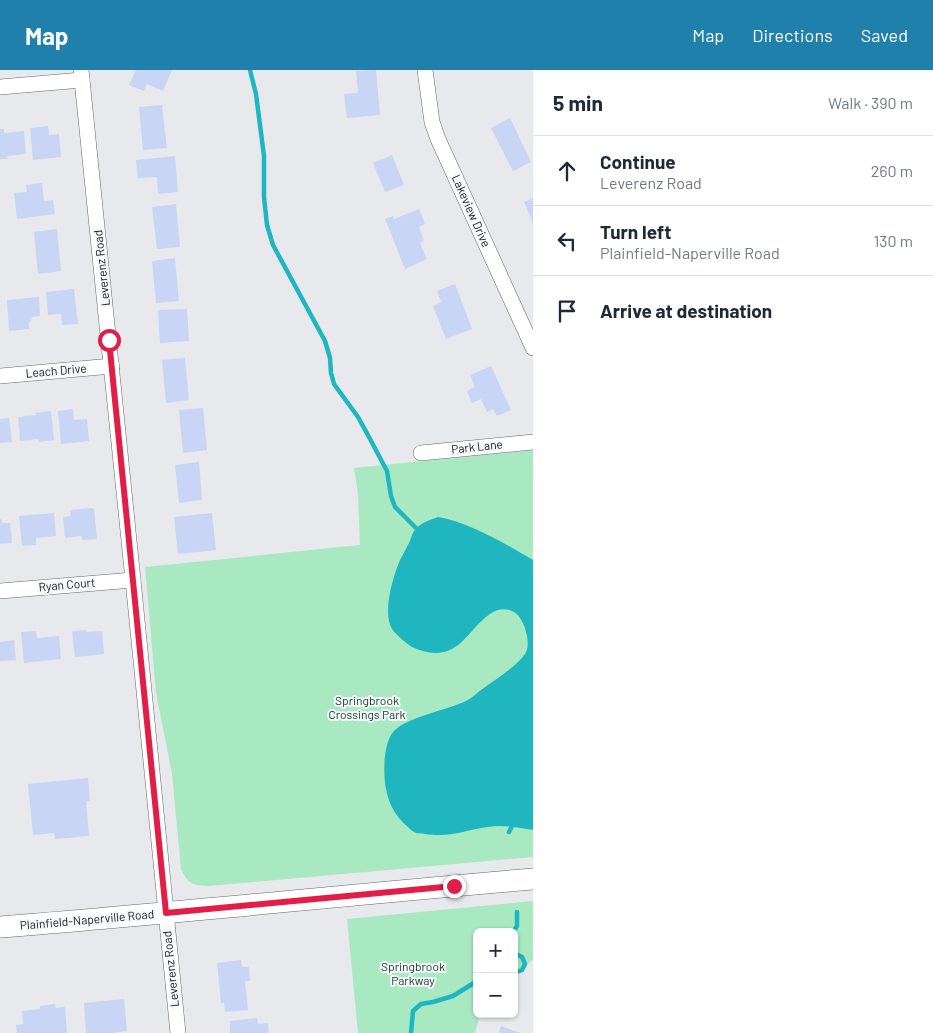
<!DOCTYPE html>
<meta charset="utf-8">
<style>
body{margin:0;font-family:Barlow,sans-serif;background:#f2f2f3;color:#1f2937}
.controls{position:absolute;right:15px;bottom:15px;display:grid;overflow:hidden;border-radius:8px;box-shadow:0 1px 4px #0004}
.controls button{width:45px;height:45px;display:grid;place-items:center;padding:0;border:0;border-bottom:1px solid #e0e1e3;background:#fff;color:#1f2937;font:25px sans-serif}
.stop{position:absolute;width:15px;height:15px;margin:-11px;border:4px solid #e11d48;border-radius:50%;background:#fff}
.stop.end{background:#e11d48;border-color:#fff;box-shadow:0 1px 5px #0008}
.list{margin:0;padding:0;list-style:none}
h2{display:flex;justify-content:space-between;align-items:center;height:65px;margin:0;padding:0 20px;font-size:21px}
h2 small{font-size:16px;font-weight:400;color:#747a83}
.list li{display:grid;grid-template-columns:32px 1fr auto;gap:15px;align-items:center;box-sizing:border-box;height:70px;padding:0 20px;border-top:1px solid #e0e1e3}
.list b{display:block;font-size:19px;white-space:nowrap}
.list p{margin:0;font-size:16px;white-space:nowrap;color:#747a83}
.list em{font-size:16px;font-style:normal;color:#747a83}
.icon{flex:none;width:28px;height:28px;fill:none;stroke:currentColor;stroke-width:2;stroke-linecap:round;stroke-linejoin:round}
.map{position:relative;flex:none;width:533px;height:963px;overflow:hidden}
header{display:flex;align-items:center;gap:30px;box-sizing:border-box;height:70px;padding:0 25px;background:#1f80ac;color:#fff}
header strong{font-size:24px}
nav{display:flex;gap:28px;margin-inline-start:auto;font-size:18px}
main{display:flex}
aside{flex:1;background:#fff}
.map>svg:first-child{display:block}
</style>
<header>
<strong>Map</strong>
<nav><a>Map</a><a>Directions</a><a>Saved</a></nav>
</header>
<main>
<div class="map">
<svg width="533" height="963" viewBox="0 0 533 963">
<rect width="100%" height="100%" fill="#e8e9ed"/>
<!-- green -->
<g fill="#a9e9c2">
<path d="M533,380V787L208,816C193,815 188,814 181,799L172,704L156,623L145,497L360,475L358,424L354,398Z"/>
<polygon points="533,831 533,889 514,908 514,862 477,862 477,944 480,944 475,963 358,963 347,849"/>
</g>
<!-- water -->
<path fill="#1fb6bf" d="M438,447C468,452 506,474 533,490V760C518,758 503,754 488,757C465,760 450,768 425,764C422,763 417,764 414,762C412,761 410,759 408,757C396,747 389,735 386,719C383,705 383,672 394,661C407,647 447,640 466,631C472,628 477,623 481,620C494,610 516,597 525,584C530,576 527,566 525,558C522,551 519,544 512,541C487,531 471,570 452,579C439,586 425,583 412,577C407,574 395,564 392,559C382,542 393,507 400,490C403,484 406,479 409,473C411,469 412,463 415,460C420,453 430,450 438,447Z"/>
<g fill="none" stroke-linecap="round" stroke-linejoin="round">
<!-- stream -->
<g stroke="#1fb6bf" stroke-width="4.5">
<polyline points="250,0 256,24 264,86 264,127 267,155 273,175 325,271 330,288 331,303 334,314 358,347 369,367 387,401 391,426 395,437 416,458"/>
<polyline points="509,762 512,756"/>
<polyline points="513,862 517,856 517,842"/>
<polyline points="514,883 522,887 525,894 522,900 514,903"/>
<polyline points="411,963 413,941 421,934 433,932 453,926 477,911"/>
</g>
</g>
<!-- building -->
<g fill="#c9d5f5">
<polygon points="136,0 172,0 163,21 147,14 144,21 129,15"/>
<polygon points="376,0 380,45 347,48 344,24 358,23 356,1"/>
<polygon points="162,35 167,78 143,80 139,37"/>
<polygon points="510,48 531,92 513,101 491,58"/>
<polygon points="48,56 49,65 59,64 61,87 33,90 30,58"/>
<polygon points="0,59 4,59 4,63 24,61 26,84 7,86 8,89 0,89"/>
<polygon points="392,85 404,115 385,122 373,93"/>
<polygon points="175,86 178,122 158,124 157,107 138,108 136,90"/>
<polygon points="42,113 44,131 53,130 55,144 17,149 14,123 27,122 26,115"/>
<polygon points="533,128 533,153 524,132"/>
<polygon points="176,134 180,177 157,179 152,137"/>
<polygon points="419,139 425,154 419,157 424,171 420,173 427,189 405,199 385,149 393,146 394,149"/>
<polygon points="57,159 61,201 38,204 34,162"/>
<polygon points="175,188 179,231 156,233 152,191"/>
<polygon points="455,214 472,259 446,269 433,236 441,232 437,221"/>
<polygon points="74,219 78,254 62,255 61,244 48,245 46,222"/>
<polygon points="39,227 40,246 33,247 29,253 29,259 9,261 7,230"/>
<polygon points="187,239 189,271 160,273 158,240"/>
<polygon points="185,288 189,330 166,333 162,290"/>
<polygon points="491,296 511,340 497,346 493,339 487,342 481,329 472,333 467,321 475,317 470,305"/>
<polygon points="203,338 207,380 183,383 179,340"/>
<polygon points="73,339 74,350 87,349 89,371 61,374 58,341"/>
<polygon points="51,341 54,370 39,372 38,369 20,371 18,347 36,345 35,343"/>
<polygon points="9,348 12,372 0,373 0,349"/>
<polygon points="199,392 202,430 179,433 175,395"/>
<polygon points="91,438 94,439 97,469 82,470 82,466 65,468 63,447 71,446 70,440"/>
<polygon points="54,443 56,466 36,468 36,475 22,476 19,446"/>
<polygon points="212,443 216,480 178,484 174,447"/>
<polygon points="0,449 1,449 2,453 10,453 12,473 0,474"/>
<polygon points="86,560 86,562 102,561 104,584 75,587 72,561"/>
<polygon points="36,561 37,568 59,566 61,589 24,593 21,562"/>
<polygon points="14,570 16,590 0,591 0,572"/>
<polygon points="88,708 90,731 86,731 89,766 55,769 54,763 33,765 28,714"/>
<polygon points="241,890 242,897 249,897 250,911 245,911 248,940 225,942 224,933 221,933 217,893"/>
<polygon points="124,929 127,961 113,963 86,963 84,933"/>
<polygon points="55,934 56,938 65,937 67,963 17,963 16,955 23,954 22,941 40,939 40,936"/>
<polygon points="257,948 258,954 268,953 269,963 230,963 230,951"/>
<polygon points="501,956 520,963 499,963"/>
</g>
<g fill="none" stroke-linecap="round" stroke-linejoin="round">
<defs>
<g id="street">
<polyline points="81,0 133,510 178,963"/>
<polyline points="425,0 432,52 438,69 533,278"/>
<polyline points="0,17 82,10"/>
<polyline points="0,306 112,296"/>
<polyline points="421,383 533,372"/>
<polyline points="0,521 133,510"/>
</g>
<path id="secondary" d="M0,857C178,843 355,824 533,809"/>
</defs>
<!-- street casing -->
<use href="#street" stroke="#656669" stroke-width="16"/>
<!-- secondary casing -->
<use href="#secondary" stroke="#656669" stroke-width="22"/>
<!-- street -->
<use href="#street" stroke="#fff" stroke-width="15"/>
<!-- secondary -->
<use href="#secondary" stroke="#fff" stroke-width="21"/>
</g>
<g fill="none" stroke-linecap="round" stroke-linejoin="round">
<!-- route -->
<polyline stroke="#e11d48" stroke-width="6" points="109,270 166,843 454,816"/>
</g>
<g text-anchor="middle" stroke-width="4" stroke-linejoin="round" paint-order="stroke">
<!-- street labels -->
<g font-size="12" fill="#212122" stroke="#f5f7fa">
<text transform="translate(471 141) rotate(66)" y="4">Lakeview Drive</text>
<text transform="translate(102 198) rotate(-96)" y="4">Leverenz Road</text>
<text transform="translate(56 301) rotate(-5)" y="4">Leach Drive</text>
<text transform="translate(477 377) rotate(-6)" y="4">Park Lane</text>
<text transform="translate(67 515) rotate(-5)" y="4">Ryan Court</text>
<text transform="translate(87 850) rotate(-5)" y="4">Plainfield-Naperville Road</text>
<text transform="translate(171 899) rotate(-96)" y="4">Leverenz Road</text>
</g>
<!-- park labels -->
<g font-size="12" fill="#133a25" stroke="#f5f7fa">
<text x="367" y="635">Springbrook<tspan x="367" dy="14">Crossings Park</tspan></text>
<text x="413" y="901">Springbrook<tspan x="413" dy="14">Parkway</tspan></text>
</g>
</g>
</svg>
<div class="controls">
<button>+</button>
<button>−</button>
</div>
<div class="stop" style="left:109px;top:270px"></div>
<div class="stop end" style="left:454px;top:816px"></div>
</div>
<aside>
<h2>5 min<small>Walk · 390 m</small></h2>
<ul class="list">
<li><svg class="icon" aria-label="ahead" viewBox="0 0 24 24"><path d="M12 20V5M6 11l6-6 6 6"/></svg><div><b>Continue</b><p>Leverenz Road</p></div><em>260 m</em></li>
<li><svg class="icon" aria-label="left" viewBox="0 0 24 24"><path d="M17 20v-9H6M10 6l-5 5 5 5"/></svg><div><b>Turn left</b><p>Plainfield-Naperville Road</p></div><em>130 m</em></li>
<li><svg class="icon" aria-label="arrive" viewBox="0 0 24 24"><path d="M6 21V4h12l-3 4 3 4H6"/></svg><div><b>Arrive at destination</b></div></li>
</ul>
</aside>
</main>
